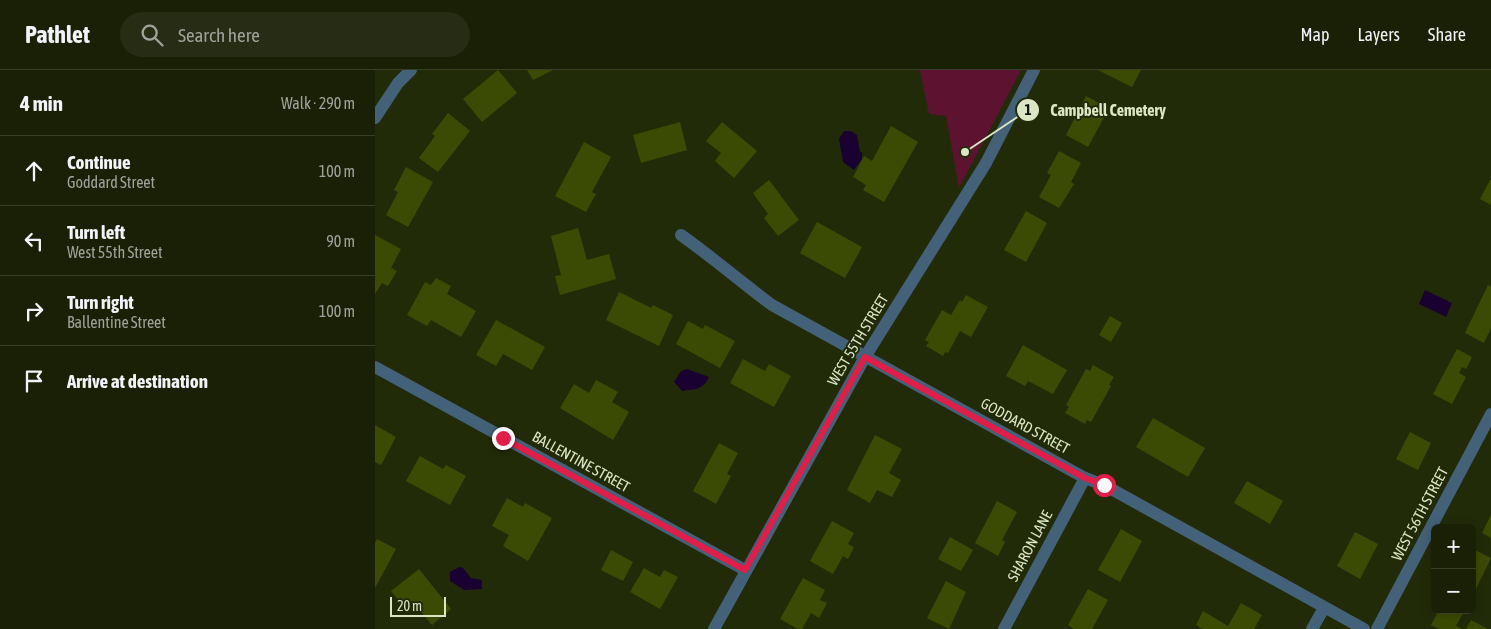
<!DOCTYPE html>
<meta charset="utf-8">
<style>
body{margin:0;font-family:"Asap Condensed",sans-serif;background:#272d14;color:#f1f3f6}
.controls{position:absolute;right:15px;bottom:15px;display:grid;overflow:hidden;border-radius:8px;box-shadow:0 2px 12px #0003}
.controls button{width:45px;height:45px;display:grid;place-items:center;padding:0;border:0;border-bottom:1px solid #383e28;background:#1a2006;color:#f1f3f6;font:25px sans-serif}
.scale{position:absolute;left:15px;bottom:12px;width:56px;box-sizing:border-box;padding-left:5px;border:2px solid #dbe6c5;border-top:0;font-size:14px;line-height:18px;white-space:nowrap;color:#dbe6c5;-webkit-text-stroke:4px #222b08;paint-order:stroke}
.stop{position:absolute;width:15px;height:15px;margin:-11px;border:4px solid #e11d48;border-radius:50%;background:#fff}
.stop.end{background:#e11d48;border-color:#fff;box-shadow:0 1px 5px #0008}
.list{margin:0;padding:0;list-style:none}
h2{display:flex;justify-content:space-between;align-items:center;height:65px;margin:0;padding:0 20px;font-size:21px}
h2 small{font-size:16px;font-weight:400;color:#9fa39b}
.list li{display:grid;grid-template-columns:32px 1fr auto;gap:15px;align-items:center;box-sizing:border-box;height:70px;padding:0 20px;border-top:1px solid #383e28}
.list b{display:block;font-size:19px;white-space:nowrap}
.list p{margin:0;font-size:16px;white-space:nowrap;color:#9fa39b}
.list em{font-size:16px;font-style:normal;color:#9fa39b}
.icon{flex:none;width:28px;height:28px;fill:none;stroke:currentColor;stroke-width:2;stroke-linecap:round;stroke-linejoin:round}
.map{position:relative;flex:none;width:1116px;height:559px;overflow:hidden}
header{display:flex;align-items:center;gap:30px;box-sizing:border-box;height:70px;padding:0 25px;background:#1a2006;border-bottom:1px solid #383e28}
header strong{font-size:24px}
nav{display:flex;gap:28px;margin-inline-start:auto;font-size:18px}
.search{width:350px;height:45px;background:#272d14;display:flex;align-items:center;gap:12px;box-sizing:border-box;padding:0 18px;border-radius:28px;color:#9fa39b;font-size:19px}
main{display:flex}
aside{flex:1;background:#1a2006}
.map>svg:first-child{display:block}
</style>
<header>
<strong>Pathlet</strong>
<div class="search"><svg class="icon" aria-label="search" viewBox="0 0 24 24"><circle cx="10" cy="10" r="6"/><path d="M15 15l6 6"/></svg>Search here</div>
<nav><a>Map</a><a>Layers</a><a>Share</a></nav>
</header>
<main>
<aside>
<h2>4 min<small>Walk · 290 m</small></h2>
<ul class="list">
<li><svg class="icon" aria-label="ahead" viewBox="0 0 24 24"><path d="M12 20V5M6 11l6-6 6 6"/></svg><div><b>Continue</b><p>Goddard Street</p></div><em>100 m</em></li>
<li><svg class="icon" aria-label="left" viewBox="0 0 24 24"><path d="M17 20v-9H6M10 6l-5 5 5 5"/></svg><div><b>Turn left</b><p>West 55th Street</p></div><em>90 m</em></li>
<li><svg class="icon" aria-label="right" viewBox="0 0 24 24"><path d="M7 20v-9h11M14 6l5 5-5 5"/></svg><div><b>Turn right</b><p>Ballentine Street</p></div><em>100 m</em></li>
<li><svg class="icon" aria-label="arrive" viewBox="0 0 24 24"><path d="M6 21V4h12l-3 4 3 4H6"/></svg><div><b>Arrive at destination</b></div></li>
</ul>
</aside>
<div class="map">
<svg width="1116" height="559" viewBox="0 0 1116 559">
<rect width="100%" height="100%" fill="#222b08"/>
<!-- green -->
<polygon fill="#5d1230" points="545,0 646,0 584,118 571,46 554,44"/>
<!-- water -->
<g fill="#190131">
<polygon points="469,61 476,61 482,65 485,82 487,82 487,89 479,100 468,92 464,69"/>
<polygon points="1050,220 1077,233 1071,247 1044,234"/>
<path d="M312,299L334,307C328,320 320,319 307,321L299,312L306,301Z"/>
<polygon points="84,497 88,498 96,508 107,510 107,519 89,520 75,511 75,502"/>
</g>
<!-- building -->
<g fill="#3c4b03">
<polygon points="123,0 142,23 107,52 88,29"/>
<polygon points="152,0 178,0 158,10"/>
<polygon points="723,0 766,0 757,17"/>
<polygon points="711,26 734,38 713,77 691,65"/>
<polygon points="73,43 95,61 63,102 44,88 60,66 57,64"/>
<polygon points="305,52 312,80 266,93 258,65"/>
<polygon points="347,52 382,81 359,108 340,91 346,83 331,71"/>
<polygon points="516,56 543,72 509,132 488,120 491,115 478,107 489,86 497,91"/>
<polygon points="209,72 236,87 217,122 221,124 211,142 180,126"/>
<polygon points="684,81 706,93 696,112 699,114 684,138 664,127 676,105 672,103"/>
<polygon points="31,97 58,112 33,157 11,145 23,122 19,120"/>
<polygon points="394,110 424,150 403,166 389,148 393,144 378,123"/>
<polygon points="1115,110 1116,110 1116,135 1105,129"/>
<polygon points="651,141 672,153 651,192 629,180"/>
<polygon points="442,152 487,177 470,208 425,183"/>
<polygon points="203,158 212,190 234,184 241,209 185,225 180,206 186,205 176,166"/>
<polygon points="0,165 26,179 16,198 22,201 13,216 7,213 0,224"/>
<polygon points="61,208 76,216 72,224 101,241 86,267 56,250 52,256 32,245 50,212 56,215"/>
<polygon points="1113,215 1116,217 1116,258 1109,273 1090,263"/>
<polygon points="244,222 276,238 278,235 298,245 284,276 231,250"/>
<polygon points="591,225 613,237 596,267 585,261 573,283 570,282 568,286 551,276 554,272 550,270 567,240 576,245 585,230 587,232"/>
<polygon points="735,246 747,253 736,272 724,265"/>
<polygon points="121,250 170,277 157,300 128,284 121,296 101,285"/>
<polygon points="313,251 328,259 330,255 360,271 345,298 301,274"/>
<polygon points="648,275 692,300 678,324 653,311 650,316 631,306"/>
<polygon points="1082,279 1097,287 1091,299 1087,297 1084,303 1091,307 1077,334 1058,324"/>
<polygon points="368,289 390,301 394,294 416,306 399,337 355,313"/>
<polygon points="718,295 739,307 734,315 736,316 716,352 712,350 710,354 690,343 694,337 691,335 711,299 715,301"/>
<polygon points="221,310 243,322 237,332 254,342 238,370 185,338 199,314 214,323"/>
<polygon points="778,348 830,378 813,407 761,377"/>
<polygon points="0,355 21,367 6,395 0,392"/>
<polygon points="1035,362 1056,373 1043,400 1021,389"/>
<polygon points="500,365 527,379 514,403 526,410 517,427 502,420 495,433 472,420"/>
<polygon points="344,373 363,383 352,404 356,406 341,434 318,421"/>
<polygon points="45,386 68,399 71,395 91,406 75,435 31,411"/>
<polygon points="872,411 908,431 895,454 859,433"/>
<polygon points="132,428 148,437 150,433 177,448 153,491 128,476 134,465 117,456"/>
<polygon points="622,431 642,442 627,470 630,472 623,486 600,473"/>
<polygon points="1116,445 1116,468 1107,463"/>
<polygon points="457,451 479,463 473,474 479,477 473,489 468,486 458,504 435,491"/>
<polygon points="746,459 767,471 745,512 723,500"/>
<polygon points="980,462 1003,474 985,509 962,496"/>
<polygon points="575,467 598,480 586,501 563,489"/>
<polygon points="2,469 21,479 0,518 0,473"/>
<polygon points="1098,479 1116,488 1101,519 1097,517"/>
<polygon points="236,480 258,492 248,511 226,500"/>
<polygon points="269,498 285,507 289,500 303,507 285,539 255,522"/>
<polygon points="44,499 76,539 57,555 37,531 29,537 16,521"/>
<polygon points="428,508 450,520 445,530 452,533 444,548 436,543 427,559 423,559 405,549"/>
<polygon points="571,511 591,522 574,559 552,548"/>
<polygon points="713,519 733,530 717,559 699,559 693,555"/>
<polygon points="866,533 887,545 879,559 828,559 821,555 828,541 853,556"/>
<polygon points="1064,540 1090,540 1081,556 1087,559 1064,559 1056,555"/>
<polygon points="1096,550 1113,559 1091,559"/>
</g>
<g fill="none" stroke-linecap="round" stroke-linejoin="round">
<!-- minor -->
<g stroke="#436178" stroke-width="12">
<polyline points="0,48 23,13 36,0"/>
<path d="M306,165C337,187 366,212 397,235L710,408L729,415L989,559"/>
<polyline points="0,297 370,500"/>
<polyline points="629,559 710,408"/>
<polyline points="937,559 949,538"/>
<polyline points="1002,559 1116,344"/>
</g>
<!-- tertiary -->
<polyline stroke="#436178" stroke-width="12" points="339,559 490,287 611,93 659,0"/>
</g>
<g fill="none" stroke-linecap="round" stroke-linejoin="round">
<!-- route -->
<polyline stroke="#e11d48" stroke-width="6" points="128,368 370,500 490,287 710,408 729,415"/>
</g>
<g text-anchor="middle" stroke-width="4" stroke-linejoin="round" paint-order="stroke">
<!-- street labels -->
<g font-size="15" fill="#dbe6c5" stroke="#222b08">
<text transform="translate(483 270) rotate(-59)" y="5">WEST 55TH STREET</text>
<text transform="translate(650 356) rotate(29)" y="5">GODDARD STREET</text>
<text transform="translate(206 392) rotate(29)" y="5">BALLENTINE STREET</text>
<text transform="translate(1045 444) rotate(-62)" y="5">WEST 56TH STREET</text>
<text transform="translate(655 476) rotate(-62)" y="5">SHARON LANE</text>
</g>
</g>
<!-- callouts -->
<path fill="none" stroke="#dbe6c5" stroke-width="2" d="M590 82L653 40"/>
<g fill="#dbe6c5" stroke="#222b08" stroke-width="2">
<circle cx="590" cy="82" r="5"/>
<circle cx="653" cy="40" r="12"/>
</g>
<g font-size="15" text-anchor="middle" font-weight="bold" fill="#111">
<text x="653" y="45">1</text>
</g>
<g font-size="16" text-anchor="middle" font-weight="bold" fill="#dbe6c5" stroke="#222b08" stroke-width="4" stroke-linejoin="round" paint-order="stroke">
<text x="733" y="46">Campbell Cemetery</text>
</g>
</svg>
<div class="controls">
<button>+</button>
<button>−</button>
</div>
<div class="scale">20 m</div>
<div class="stop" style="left:729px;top:415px"></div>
<div class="stop end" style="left:128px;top:368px"></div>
</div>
</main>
